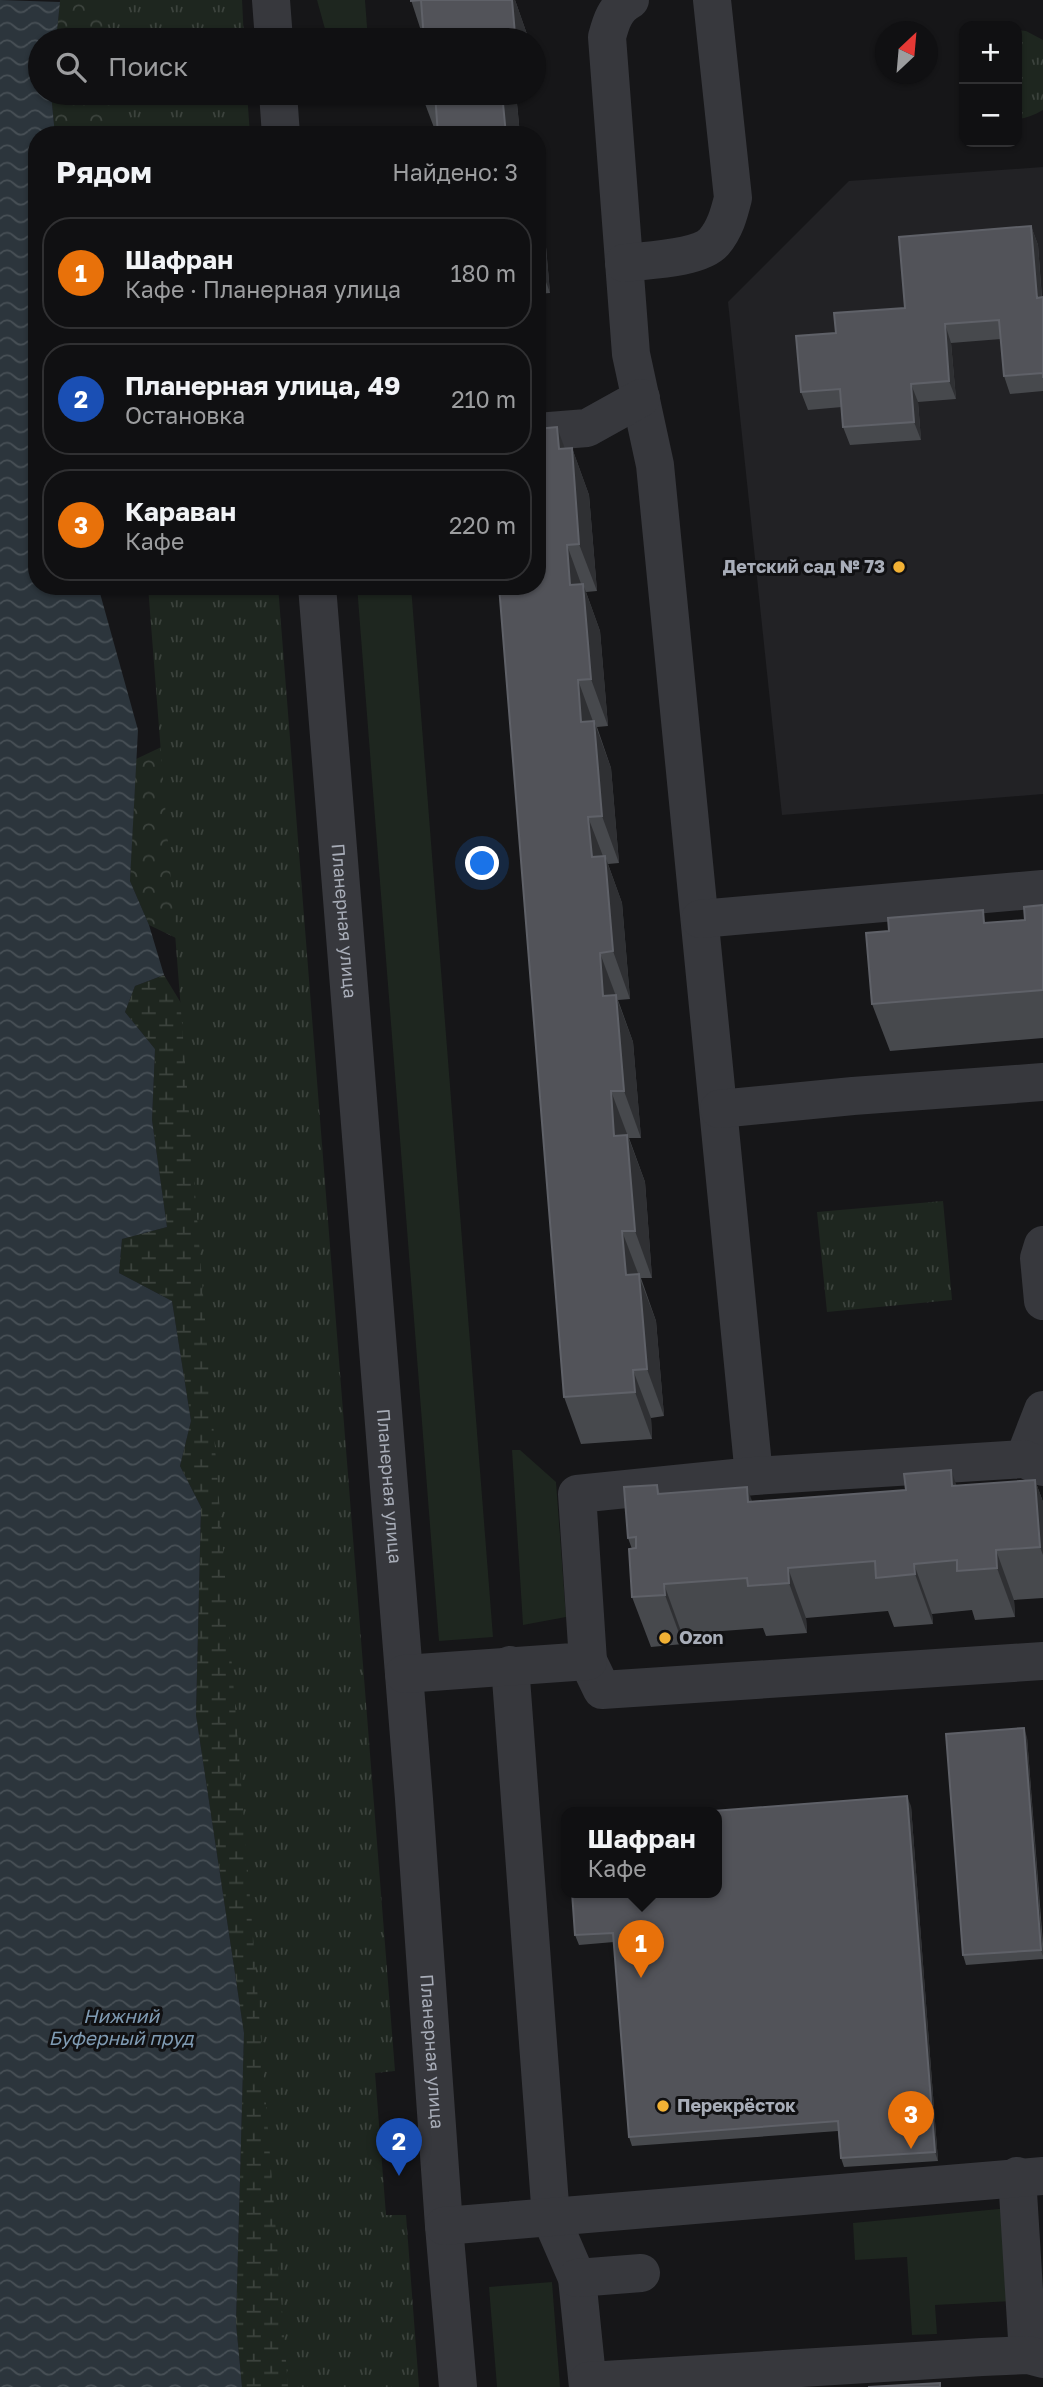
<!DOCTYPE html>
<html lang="ru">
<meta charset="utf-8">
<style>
body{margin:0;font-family:"Golos Text",sans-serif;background:#1e1e20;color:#f1f3f6}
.controls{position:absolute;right:21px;top:21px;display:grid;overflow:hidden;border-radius:14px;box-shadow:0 2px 5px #0004}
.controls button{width:63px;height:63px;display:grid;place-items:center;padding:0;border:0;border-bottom:2px solid #303032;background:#101012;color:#f1f3f6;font:35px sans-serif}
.compass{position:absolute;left:875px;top:21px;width:63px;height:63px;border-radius:50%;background:#101012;box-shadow:0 2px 5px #0004;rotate:26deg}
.you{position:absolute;left:483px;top:864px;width:24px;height:24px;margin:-18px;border:5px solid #fff;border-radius:50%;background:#1a73e8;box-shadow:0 0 0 10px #1a73e833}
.badge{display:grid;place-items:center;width:46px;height:46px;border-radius:50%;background:#ea580c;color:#fff;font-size:23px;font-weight:700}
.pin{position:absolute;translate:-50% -58px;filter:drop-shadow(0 2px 4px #0008)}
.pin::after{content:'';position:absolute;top:37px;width:24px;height:21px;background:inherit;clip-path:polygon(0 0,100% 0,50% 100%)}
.popup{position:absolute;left:561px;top:1807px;width:161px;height:91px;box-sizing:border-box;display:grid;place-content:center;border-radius:14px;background:#101012;filter:drop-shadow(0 2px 5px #0005);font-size:23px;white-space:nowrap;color:#9c9d9f}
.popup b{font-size:26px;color:#f1f3f6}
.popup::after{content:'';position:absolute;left:50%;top:100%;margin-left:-14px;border:14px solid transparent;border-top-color:#101012}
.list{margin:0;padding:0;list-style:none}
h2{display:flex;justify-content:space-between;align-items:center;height:91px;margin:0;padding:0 28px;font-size:30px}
h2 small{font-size:23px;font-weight:400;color:#9c9d9f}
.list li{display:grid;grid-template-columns:46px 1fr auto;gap:21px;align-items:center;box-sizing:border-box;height:112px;margin:0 14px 14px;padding:0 14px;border:2px solid #303032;border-radius:28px}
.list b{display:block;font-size:26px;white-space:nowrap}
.list p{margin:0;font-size:23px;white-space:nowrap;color:#9c9d9f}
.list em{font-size:23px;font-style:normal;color:#9c9d9f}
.icon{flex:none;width:38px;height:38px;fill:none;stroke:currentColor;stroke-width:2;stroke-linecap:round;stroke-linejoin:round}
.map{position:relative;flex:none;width:1043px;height:2387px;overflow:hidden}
.search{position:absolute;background:#101012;box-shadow:0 2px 5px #0004;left:28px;top:28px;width:518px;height:77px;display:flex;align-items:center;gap:18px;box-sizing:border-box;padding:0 24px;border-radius:38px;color:#9c9d9f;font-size:26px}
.panel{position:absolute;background:#101012;box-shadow:0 2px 5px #0004;left:28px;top:126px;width:518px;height:469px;border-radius:28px}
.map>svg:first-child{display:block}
</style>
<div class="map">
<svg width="1043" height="2387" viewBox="0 0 1043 2387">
<defs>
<pattern id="forest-crowns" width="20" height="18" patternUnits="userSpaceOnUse" patternTransform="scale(1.75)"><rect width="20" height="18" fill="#1e261f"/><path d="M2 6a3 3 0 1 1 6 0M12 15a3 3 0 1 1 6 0" fill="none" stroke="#3c433d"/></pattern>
<pattern id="wetland-marsh" width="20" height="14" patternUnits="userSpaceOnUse" patternTransform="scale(1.75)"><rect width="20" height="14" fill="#1e261f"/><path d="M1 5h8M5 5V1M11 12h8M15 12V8" fill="none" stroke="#3c433d"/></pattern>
<pattern id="park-tufts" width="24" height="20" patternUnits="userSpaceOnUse" patternTransform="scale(1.75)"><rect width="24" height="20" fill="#1e261f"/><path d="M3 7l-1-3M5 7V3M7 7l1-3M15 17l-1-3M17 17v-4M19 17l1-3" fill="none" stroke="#3c433d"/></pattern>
<pattern id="water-waves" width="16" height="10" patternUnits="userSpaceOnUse" patternTransform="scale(1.75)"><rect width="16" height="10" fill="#2c353c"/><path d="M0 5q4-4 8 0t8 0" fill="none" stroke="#485056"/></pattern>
</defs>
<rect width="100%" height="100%" fill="#161618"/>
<!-- built -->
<polygon fill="#222225" points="1043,167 1043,794 782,815 728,302 849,181"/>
<!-- grass -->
<g fill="#1e261f">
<polygon points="317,0 365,0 368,40 328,40"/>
<polygon points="357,586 411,586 493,1637 439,1641"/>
<polygon points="512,1450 520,1450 556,1482 566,1617 523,1625"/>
<polygon points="1009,2208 1013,2301 935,2305 937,2334 912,2335 907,2257 855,2260 853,2223"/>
<polygon points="552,2282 560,2387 497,2387 489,2287"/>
</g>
<!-- forest -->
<g fill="url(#forest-crowns)">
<polygon points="60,0 106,0 111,40 56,40"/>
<polygon points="51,93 117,93 123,135 55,135"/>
<polygon points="172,742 180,940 149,925 130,881 136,759"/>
</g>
<!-- wetland -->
<polygon fill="url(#wetland-marsh)" points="164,975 181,1003 290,2387 242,2387 236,2323 244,2033 196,1715 201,1507 180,1466 191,1421 172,1301 119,1273 122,1239 167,1227 152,1120 155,1049 125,1012 135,986"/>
<!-- park -->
<g fill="url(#park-tufts)">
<polygon points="102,0 242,0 244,40 105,40"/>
<path d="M1017,30L1026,31L1043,40V110C1034,115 1027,118 1017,119Z"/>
<polygon points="109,93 247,93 250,135 112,135"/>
<polygon points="148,586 278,586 395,2071 375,2073 386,2215 406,2215 419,2387 288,2387"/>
<polygon points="943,1201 952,1300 827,1312 817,1212"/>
</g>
<!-- water -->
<polygon fill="url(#water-waves)" points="0,0 60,2 56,40 40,40 40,93 51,93 55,135 37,135 37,586 98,586 138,730 130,881 149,925 164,975 135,986 125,1012 155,1049 152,1120 167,1227 122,1239 119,1273 172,1301 191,1421 180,1466 201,1507 196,1715 244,2033 236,2323 242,2387 0,2387"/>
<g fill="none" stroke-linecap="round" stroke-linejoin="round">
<!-- minor -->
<g stroke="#37383d" stroke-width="38">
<polyline points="271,0 274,40"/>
<path d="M630,0C615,8 611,22 607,37L631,354L655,465L754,1476"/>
<polyline points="278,93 281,135"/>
<path d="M624,263C646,260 699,259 714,242C725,229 729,214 733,198L712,0"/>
<polyline points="537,432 587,428 641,398"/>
<path id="s1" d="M317,586L414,1799L444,2226L458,2387"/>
<polyline points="700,919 1043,889"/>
<polyline points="719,1109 853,1096 1043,1082"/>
<polyline points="1043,1245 1039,1258 1043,1301"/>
<polyline points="1024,1459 1043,1410"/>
<polyline points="588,1661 602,1690 1043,1661"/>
<polyline points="510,1665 551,2218 577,2278 588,2387"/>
<polyline points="404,1674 588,1661 577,1494 754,1476 1024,1459 1043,1467"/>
<polyline points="1017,2176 1028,2355"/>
<polyline points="444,2226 1043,2176"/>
<polyline points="577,2278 641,2273"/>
<polyline points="588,2381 982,2357 1028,2355 1043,2359"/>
</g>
</g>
<!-- wall -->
<g fill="#47494d">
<polygon points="411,0 515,0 529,40 424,40"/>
<polygon points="421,93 516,93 520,135 436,133"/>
<polygon points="537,222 546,247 550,293 537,294"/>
<polygon points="1031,226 1038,245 1042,298 1043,297 1043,391 1010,394 1004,376 1001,339 951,343 956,399 918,402 921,440 850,445 843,427 842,407 808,410 801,392 836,333 905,308"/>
<polygon points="572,448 589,495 597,591 586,592 600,631 608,726 597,727 611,768 619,863 608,864 622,903 630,999 618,1000 633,1042 641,1138 629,1138 645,1182 652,1278 641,1278 656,1321 664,1416 651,1418 652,1439 581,1444 564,1397 565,449"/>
<polygon points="1043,905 1043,1038 890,1051 872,1004 889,931 1025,920"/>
<polygon points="1035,1480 1043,1502 1043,1598 1014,1600 1015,1617 975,1620 972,1610 932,1614 933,1624 894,1627 888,1611 806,1618 807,1633 766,1636 763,1628 682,1634 683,1644 651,1647 632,1597 632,1549 628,1538 657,1485 660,1494 752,1502"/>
<polygon points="1027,1737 1043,1944 1043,1959 966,1965 963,1955"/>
<polygon points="911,1806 938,2161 844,2167 841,2158 838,2131 632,2146 629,2137 614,1942 579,1945 575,1935"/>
</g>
<!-- shaded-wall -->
<g fill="#2f3033">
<polygon points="512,0 515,0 529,40 517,40 515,34"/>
<polygon points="502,93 516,93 520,135 506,135"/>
<polygon points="537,222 546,247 550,293 537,257"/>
<polygon points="1031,226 1038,245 1043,316 1037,298"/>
<polygon points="945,324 951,343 956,399 949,381"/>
<polygon points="537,345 540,377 537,369"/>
<polygon points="911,384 918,402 921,440 914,422"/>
<polygon points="557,427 574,474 572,448 589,495 597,591 579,544 559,449"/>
<polygon points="567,545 584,592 583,584 600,631 608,726 591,679 570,585"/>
<polygon points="578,680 595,727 594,721 611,768 619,863 602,816 581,722"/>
<polygon points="588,817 606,864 605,856 622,903 630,999 613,951 592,857"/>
<polygon points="600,953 633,1042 641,1138 624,1091 603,996"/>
<polygon points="611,1091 645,1182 652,1278 635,1231 614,1136"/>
<polygon points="622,1231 656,1321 664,1416 647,1369 626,1275"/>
<polygon points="633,1370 651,1418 652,1439 635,1392"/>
<polygon points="951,1470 969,1520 952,1486"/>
<polygon points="1035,1480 1043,1502 1043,1555 1040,1547"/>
<polygon points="747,1487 765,1537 748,1502"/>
<polygon points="996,1550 1014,1600 1015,1617 997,1568"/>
<polygon points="914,1564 932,1614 933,1624 915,1574"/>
<polygon points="788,1568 806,1618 807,1633 789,1583"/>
<polygon points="664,1584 682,1634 683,1644 665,1595"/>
<polygon points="1024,1728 1027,1737 1043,1956 1041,1950"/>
<polygon points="907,1796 911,1806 938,2161 935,2152"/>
</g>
<!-- building -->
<g fill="#525359" stroke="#5f6168" stroke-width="2">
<polygon points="411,0 512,0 515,34 498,35 498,40 424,40 421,0 411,1"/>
<polygon points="435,93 502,93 506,135 438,135"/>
<polygon points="1031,226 1037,298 1043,297 1043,378 1043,373 1004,376 999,320 945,324 949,381 911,384 914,422 843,427 840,389 801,392 796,336 836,333 834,313 905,308 899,237"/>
<polygon points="557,427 559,449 572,448 579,544 567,545 570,585 583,584 591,679 578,680 581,722 594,721 602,816 588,817 592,857 605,856 613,951 600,953 603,996 616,995 624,1091 611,1091 614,1136 627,1135 635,1231 622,1231 626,1275 639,1274 647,1369 633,1370 635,1392 564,1397 499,586 537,586 537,429"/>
<polygon points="1043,905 1043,990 872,1004 866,933 889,931 888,918 983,910 984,923 1025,920 1024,907"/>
<polygon points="951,1470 952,1486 1035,1480 1040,1547 996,1550 997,1568 957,1571 957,1560 914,1564 915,1574 876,1578 875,1561 788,1568 789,1583 748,1586 747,1578 664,1584 665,1595 632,1597 629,1549 636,1548 636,1537 628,1538 624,1487 657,1485 658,1494 747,1487 748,1502 906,1490 904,1474"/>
<polygon points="1024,1728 1041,1950 963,1955 946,1734"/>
<polygon points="907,1796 935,2152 841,2158 838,2121 629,2137 613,1933 575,1935 572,1892 716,1892 716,1812 700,1812"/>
<polygon points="940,2383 940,2387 868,2387"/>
</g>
<!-- markers -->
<g fill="#f2b134" stroke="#111113" stroke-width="2.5">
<circle cx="899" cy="567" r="7"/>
<circle cx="665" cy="1638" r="7"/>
<circle cx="663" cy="2106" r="7"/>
</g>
<g text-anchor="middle" stroke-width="6" stroke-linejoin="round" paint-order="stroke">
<!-- poi labels -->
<g font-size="18" font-weight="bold" fill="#a8adb8" stroke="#111113" text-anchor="start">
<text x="885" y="573" text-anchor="end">Детский сад № 73</text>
<text x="679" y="1644">Ozon</text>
<text x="677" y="2112">Перекрёсток</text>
</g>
<!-- street labels -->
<g font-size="18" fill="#a8adb8" stroke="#111113">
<text dy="6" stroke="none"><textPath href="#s1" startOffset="336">Планерная улица</textPath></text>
<text dy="6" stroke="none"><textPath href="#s1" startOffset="903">Планерная улица</textPath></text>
<text dy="6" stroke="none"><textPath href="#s1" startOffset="1470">Планерная улица</textPath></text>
</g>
<!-- water labels -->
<g font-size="19" font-style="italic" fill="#7f9bb3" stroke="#111113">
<text x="121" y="2023">Нижний<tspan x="121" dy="22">Буферный пруд</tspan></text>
</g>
</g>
</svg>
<div class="controls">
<button>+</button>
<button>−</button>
</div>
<svg class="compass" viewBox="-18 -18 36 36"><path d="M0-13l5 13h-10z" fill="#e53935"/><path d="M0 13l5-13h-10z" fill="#9c9d9f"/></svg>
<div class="you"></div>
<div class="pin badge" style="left:641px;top:1978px;background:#e8710a">1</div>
<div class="popup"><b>Шафран</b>Кафе</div>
<div class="pin badge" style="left:399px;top:2176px;background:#1a4fb4">2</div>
<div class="pin badge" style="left:911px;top:2149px;background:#e8710a">3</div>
<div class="search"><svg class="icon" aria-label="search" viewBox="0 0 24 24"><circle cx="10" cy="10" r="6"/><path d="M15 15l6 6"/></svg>Поиск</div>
<section class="panel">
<h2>Рядом<small>Найдено: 3</small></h2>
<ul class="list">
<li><span class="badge" style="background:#e8710a">1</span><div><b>Шафран</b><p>Кафе · Планерная улица</p></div><em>180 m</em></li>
<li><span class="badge" style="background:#1a4fb4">2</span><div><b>Планерная улица, 49</b><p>Остановка</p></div><em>210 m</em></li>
<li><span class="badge" style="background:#e8710a">3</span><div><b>Караван</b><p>Кафе</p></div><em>220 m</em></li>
</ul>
</section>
</div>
